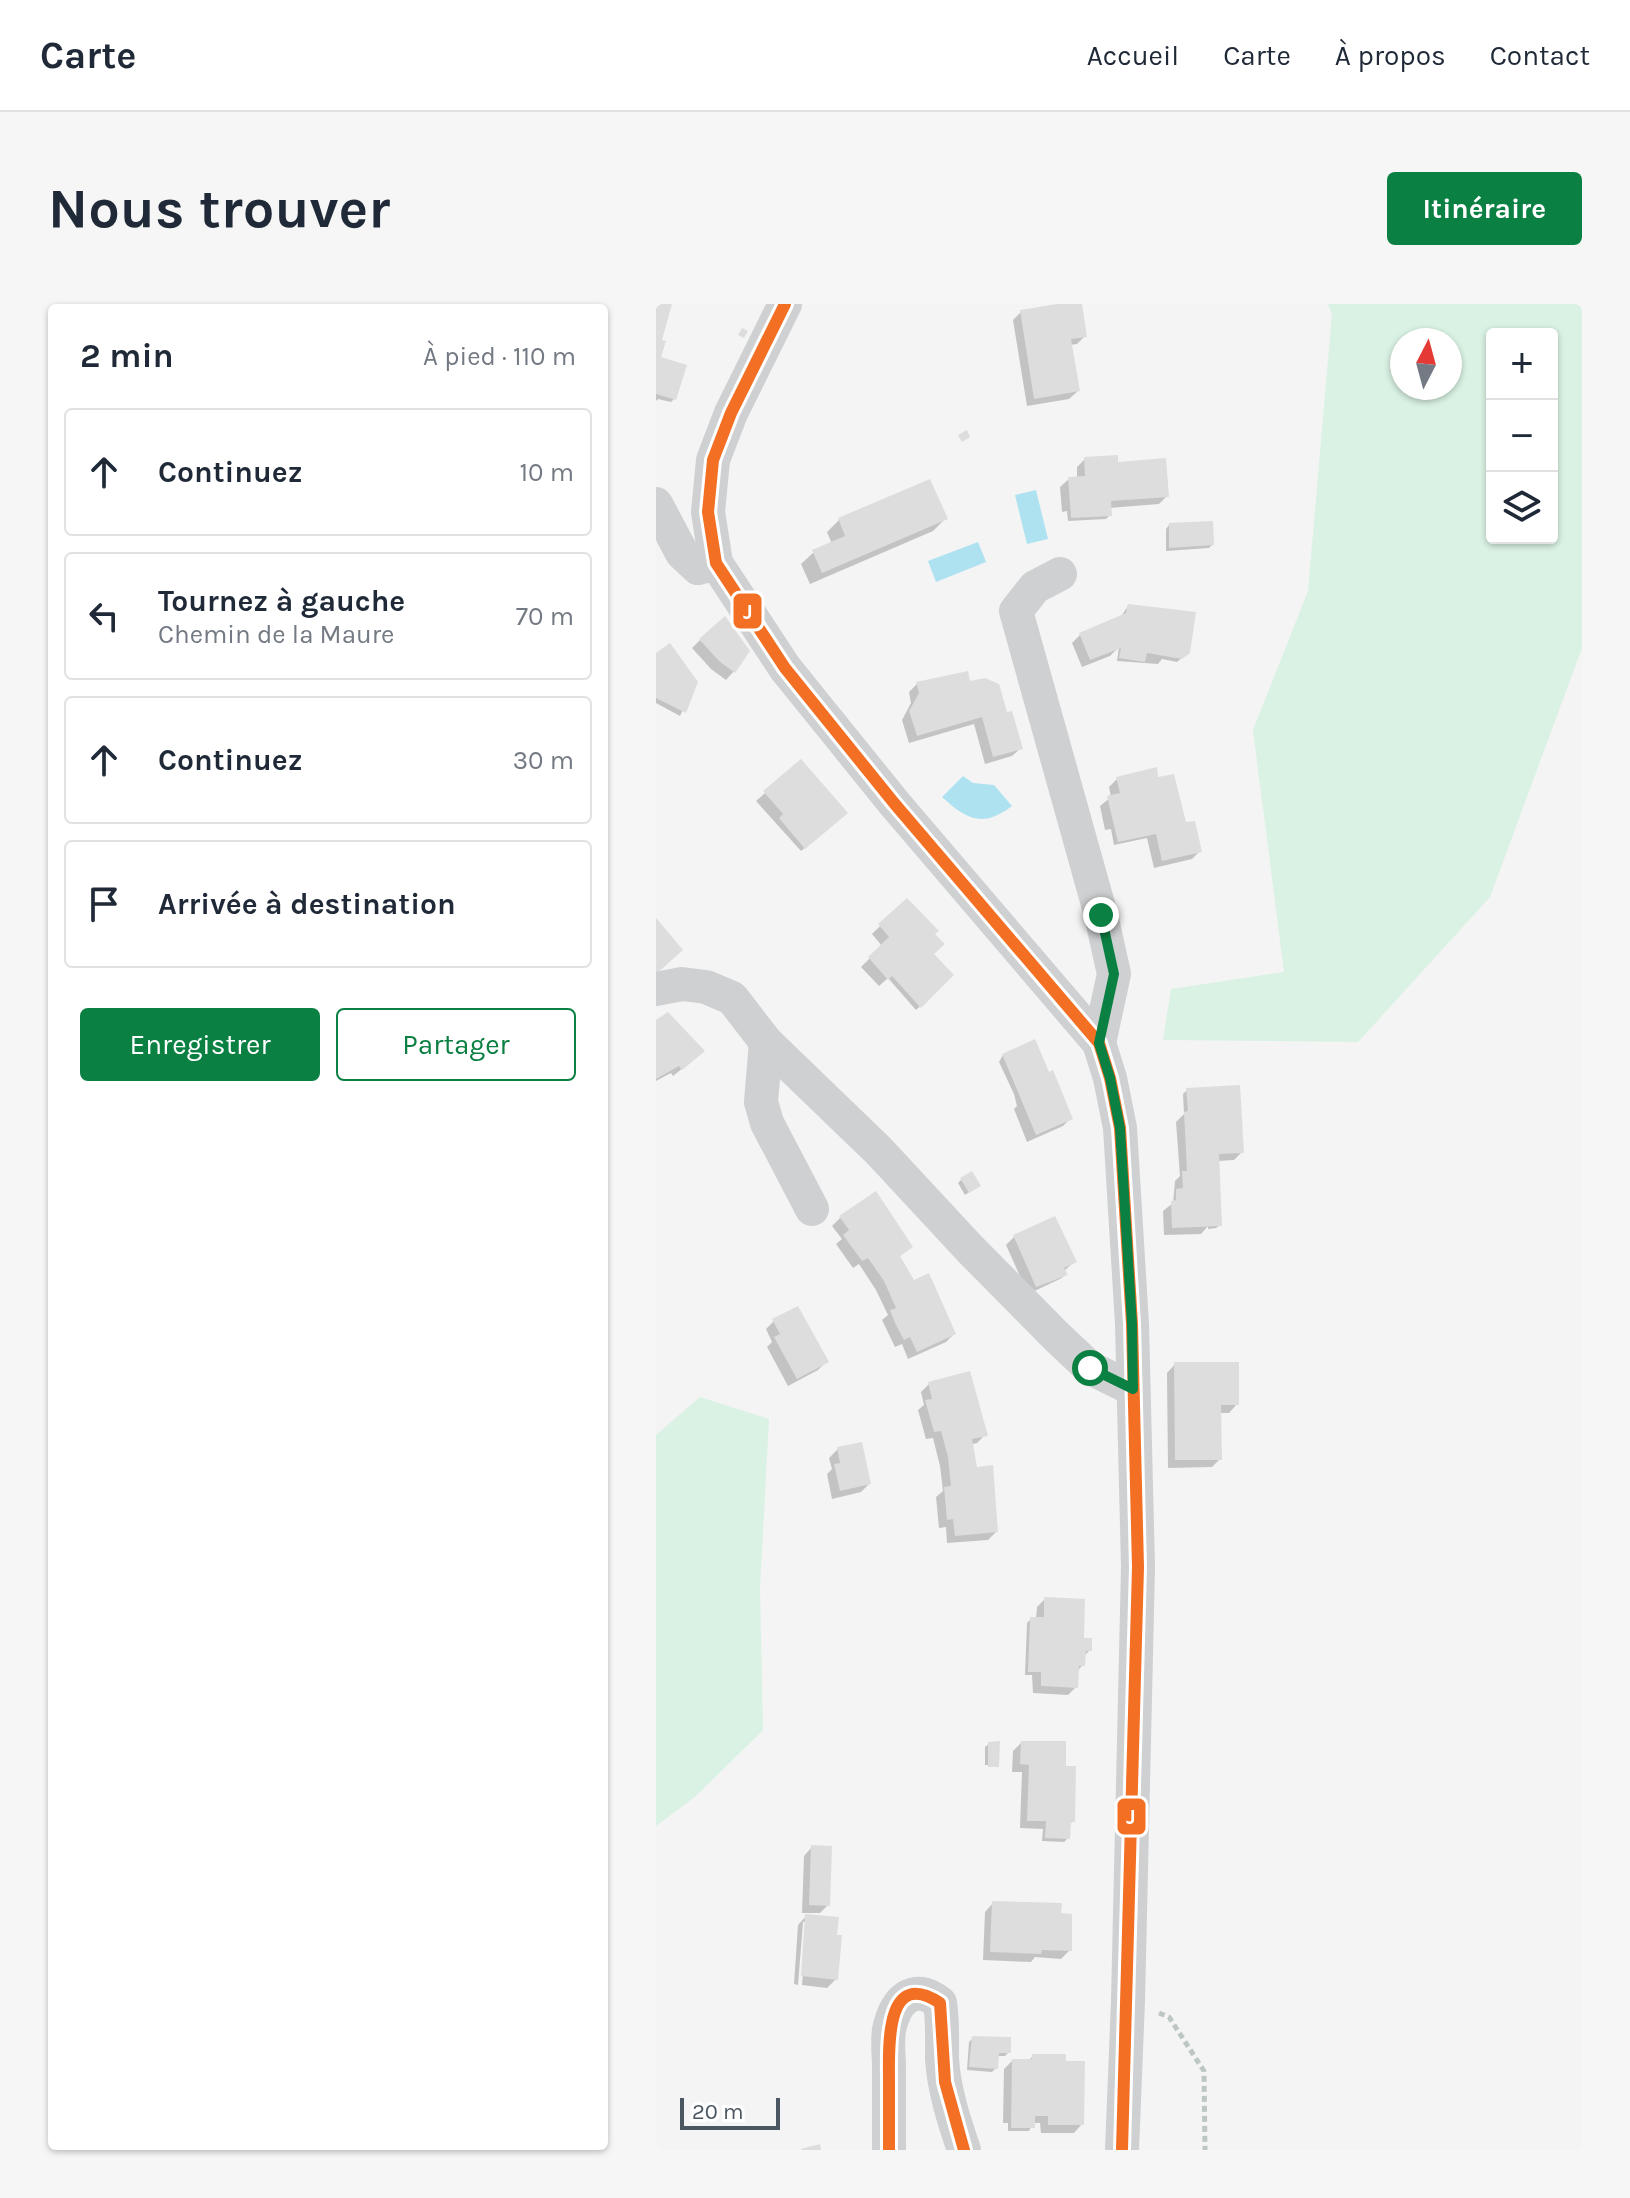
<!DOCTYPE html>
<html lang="fr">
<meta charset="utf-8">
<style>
body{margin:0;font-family:Karla,sans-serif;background:#f6f6f7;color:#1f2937}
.controls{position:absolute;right:24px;top:24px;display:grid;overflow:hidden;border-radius:8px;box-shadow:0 2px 6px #0004}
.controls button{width:72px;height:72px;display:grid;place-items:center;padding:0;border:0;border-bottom:2px solid #e0e1e3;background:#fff;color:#1f2937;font:40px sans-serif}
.compass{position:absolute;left:734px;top:24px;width:72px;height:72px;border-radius:50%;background:#fff;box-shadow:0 2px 6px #0004;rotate:6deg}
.scale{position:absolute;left:24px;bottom:20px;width:100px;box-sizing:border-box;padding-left:8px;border:4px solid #4a5661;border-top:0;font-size:22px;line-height:28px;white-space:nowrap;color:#4a5661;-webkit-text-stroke:6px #fff;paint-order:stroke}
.stop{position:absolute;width:24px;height:24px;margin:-18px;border:6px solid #0b8043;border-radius:50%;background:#fff}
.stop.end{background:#0b8043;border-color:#fff;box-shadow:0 2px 8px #0008}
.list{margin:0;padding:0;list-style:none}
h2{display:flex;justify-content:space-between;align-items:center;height:104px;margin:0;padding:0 32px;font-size:34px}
h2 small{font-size:26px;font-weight:400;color:#747a83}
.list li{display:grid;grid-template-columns:52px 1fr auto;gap:24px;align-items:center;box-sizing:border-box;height:128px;margin:0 16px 16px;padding:0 16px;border:2px solid #e0e1e3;border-radius:8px}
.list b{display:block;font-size:30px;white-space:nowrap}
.list p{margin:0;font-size:26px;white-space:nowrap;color:#747a83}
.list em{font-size:26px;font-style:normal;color:#747a83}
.actions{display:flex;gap:16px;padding:24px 32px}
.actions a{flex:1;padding:18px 0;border:2px solid #0b8043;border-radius:8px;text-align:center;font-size:28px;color:#0b8043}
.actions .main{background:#0b8043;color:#fff}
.icon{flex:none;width:44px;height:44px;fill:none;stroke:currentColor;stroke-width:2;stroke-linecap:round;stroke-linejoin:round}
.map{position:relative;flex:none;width:926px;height:1846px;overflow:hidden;border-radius:8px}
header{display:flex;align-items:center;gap:48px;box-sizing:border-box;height:112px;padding:0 40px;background:#fff;border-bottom:2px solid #e0e1e3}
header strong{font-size:38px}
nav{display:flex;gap:44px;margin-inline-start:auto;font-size:28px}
.intro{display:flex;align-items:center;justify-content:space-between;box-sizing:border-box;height:192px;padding:0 48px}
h1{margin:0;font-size:56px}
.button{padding:20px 36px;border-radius:8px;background:#0b8043;color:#fff;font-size:28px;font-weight:700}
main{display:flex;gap:48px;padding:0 48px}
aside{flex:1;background:#fff;border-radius:8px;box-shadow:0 2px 6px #0004}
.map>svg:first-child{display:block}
</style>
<header>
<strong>Carte</strong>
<nav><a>Accueil</a><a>Carte</a><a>À propos</a><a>Contact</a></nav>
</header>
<div class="intro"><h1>Nous trouver</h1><a class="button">Itinéraire</a></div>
<main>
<aside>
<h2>2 min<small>À pied · 110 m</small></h2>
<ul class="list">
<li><svg class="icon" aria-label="ahead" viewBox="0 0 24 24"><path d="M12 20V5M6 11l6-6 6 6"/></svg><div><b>Continuez</b></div><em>10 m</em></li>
<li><svg class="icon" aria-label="left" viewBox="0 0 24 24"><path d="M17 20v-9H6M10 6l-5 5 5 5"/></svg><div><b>Tournez à gauche</b><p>Chemin de la Maure</p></div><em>70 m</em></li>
<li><svg class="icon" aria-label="ahead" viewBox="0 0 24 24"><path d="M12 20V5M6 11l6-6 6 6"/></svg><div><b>Continuez</b></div><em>30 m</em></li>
<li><svg class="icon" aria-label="arrive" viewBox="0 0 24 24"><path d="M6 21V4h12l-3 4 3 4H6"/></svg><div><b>Arrivée à destination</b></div></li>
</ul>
<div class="actions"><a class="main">Enregistrer</a><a>Partager</a></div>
</aside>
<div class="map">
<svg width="926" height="1846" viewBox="0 0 926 1846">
<rect width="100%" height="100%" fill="#f4f4f4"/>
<!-- green -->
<g fill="#d9f2e3" fill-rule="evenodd">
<path d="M672,0H926V344L834,593L702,738L507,736L515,685L628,668L597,426L652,287L676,10ZM836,30H896V234H836ZM746,36H794V84H746Z"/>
<polygon points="44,1093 113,1115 104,1284 107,1426 40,1492 0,1522 0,1131"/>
</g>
<!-- water -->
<g fill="#aee2f0">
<polygon points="380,186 392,235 371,240 359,191"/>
<polygon points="322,238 330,258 280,278 272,257"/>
<path d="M307,472L317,479L338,481L356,502C327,524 311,516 286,493Z"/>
</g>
<!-- shadow -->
<g fill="#0003">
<polygon points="0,0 14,0 3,37 2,54 18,95 15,98 2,95 0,97"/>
<polygon points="414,0 424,0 429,32 421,40 414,41 422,87 413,95 371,102 357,16 365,8"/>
<polygon points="429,155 511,192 503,200 453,204 454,211 450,215 412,217 411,207 406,208 404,183 413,175 421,174 421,163"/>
<polygon points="289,215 277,227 154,280 145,260 158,248 176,240 171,228 183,216"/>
<polygon points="513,221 556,241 553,244 510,247 510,225"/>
<polygon points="472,302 528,352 521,358 506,355 502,360 461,357 463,343 454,352 426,363 416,339 424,331 464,314"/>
<polygon points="44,336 78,367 70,376 55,365 36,344"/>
<polygon points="0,351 40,378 24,412 0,399"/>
<polygon points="261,380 350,410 365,444 356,452 329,460 318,420 253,439 246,416 255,399 253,388"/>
<polygon points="145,458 150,543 145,547 100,497"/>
<polygon points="461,475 501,475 544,547 536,555 498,564 491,534 458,541 455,525 449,526 444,502 455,493 453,483"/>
<polygon points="251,596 277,630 269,698 260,706 232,674 223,682 205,663 226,642 216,630"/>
<polygon points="0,718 38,755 17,772 15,769 0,777"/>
<polygon points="347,751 415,814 407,822 371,838 358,805 361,802 358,790 343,758"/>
<polygon points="531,786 586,848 578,856 562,857 564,921 560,924 552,925 552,922 545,930 508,931 507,907 517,899 519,877 524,872 520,818 528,810 527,790"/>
<polygon points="306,875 322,882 309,891 302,879"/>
<polygon points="184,914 254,943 242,954 257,979 298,1030 290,1038 252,1055 246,1040 239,1043 226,1016 232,1011 220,986 203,960 197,964 180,940 186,935 176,922"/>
<polygon points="398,915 418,958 408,967 409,970 406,974 372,990 350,941 358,933"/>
<polygon points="118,1017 170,1058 162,1066 132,1082 111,1043 116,1038 110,1025"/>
<polygon points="519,1060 581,1100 573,1109 563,1109 564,1155 556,1163 512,1164 511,1069"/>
<polygon points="273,1080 329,1131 321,1139 314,1141 319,1165 340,1228 332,1236 291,1239 290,1223 283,1224 280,1193 287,1187 284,1162 277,1134 270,1135 262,1106 268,1101 265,1088"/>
<polygon points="182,1145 213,1180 205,1188 176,1195 171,1170 176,1165 173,1154"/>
<polygon points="389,1295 434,1346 427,1353 427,1361 421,1367 420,1383 412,1391 377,1389 376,1371 369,1371 371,1319 375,1315 380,1315 381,1303"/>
<polygon points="365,1439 408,1467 417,1517 413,1521 412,1534 408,1538 386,1537 387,1525 364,1524 366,1468 356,1468 357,1447"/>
<polygon points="333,1440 341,1461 329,1461 329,1443"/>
<polygon points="156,1543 172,1601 164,1609 146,1609 148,1552"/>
<polygon points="337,1599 403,1611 414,1646 405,1655 379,1653 375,1658 327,1656 329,1608"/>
<polygon points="152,1610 180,1675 171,1684 146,1681 151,1618 147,1618 142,1681 138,1680 142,1621"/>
<polygon points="317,1734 353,1748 349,1752 341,1752 340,1764 336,1768 311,1766 313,1738"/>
<polygon points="377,1752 426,1820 418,1829 385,1829 384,1819 377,1819 373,1827 352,1827 352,1819 347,1819 348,1765 356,1757 372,1757"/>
</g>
<!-- building -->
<g fill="#ddddde">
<polygon points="0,0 16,0 6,36 10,37 5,53 31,61 20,96 0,90"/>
<polygon points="401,0 426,0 431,33 415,35 424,87 378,95 364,6"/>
<polygon points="86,24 92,27 88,34 82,31"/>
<polygon points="311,126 314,133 306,138 302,131"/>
<polygon points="462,151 462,158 510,154 513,193 455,197 456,212 415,214 412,173 429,172 428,153"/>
<polygon points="274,175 292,215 166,269 156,246 189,232 182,214"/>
<polygon points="557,217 558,241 513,244 513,219"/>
<polygon points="472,300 540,308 534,349 526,355 491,349 489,358 463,354 465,344 434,356 423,329 470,309"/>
<polygon points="69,312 94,347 79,369 63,357 43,335"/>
<polygon points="14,339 42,378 30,409 0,394 0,349"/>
<polygon points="312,367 314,377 329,374 343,380 351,408 356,407 367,445 337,453 326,413 261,432 253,407 263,389 260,378"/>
<polygon points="145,455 192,509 149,545 123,514 127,510 107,487"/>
<polygon points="501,463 502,473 518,470 530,518 539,517 546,548 506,557 500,530 462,538 451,492 464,489 460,473"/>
<polygon points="251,594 283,627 279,630 289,640 278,650 298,671 265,704 236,672 232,676 212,653 233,633 222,620"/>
<polygon points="0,614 27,646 0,670"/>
<polygon points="12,708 49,747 26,766 23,762 0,775 0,716"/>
<polygon points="379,735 393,768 397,766 417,815 380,831 346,750"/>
<polygon points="584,781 588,849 563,850 566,922 516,924 515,897 520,896 520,885 527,884 526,867 531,867 528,808 532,807 530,784"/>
<polygon points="316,867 325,882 313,889 304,874"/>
<polygon points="220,887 257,943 244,952 258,976 273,969 300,1030 261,1048 254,1033 248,1036 240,1021 234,1006 240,1004 228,977 212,954 206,957 187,931 193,926 183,912"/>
<polygon points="399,912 421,958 408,964 412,971 380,983 357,931"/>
<polygon points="142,1002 173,1058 141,1075 118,1033 124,1030 116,1015"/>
<polygon points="518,1058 583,1058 583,1101 565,1101 566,1156 519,1156"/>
<polygon points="314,1067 332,1132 316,1135 321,1163 337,1161 342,1228 299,1232 297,1215 291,1216 288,1183 295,1182 292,1153 285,1127 278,1128 269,1096 276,1095 272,1078"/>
<polygon points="206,1138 215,1180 184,1187 178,1160 184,1159 181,1143"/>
<polygon points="388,1293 429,1295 428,1334 436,1334 436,1347 430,1347 429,1362 423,1362 422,1384 385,1382 385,1368 372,1368 374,1313 388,1313"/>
<polygon points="344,1437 343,1463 332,1463 332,1438"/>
<polygon points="365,1437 410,1437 410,1462 420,1462 419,1518 415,1518 414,1535 389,1534 390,1517 371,1517 373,1461 364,1460"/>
<polygon points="155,1541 176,1542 174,1602 153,1601"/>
<polygon points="336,1597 406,1599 405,1609 416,1610 416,1647 386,1646 385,1650 334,1648"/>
<polygon points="149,1610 183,1613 181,1631 186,1631 182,1676 145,1672"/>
<polygon points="316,1732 355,1733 355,1749 343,1749 342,1765 313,1763"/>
<polygon points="376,1750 410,1750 410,1757 429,1757 428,1821 392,1821 392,1812 379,1812 379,1824 355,1824 356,1755 376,1755"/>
<polygon points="164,1840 165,1846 145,1846 145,1845"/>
</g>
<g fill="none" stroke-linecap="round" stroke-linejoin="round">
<!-- path -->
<polyline stroke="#bcc7c4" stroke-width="5" stroke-dasharray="6 4" stroke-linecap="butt" points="503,1709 513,1713 548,1767 549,1846"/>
<!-- minor -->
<g stroke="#ced0d2" stroke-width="34">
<polyline points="129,0 75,109 57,156 52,208 60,259 129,364 238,499 443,739 454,774 464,824 476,1020 482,1263 472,1697 466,1846"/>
<polyline points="0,200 26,249 42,264 60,259"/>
<polyline points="404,270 379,283 360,307 445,611 458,670 443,739"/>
<polyline points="0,685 26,680 50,683 76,694 110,738 223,847 314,945 401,1033 434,1064 477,1085"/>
<polyline points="110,738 105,798 111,819 156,905"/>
<path d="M233,1846C233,1819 233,1791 233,1764C233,1751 231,1738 233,1726C239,1697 257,1677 284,1699C287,1718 286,1736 286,1755C288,1786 298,1817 308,1846"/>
</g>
<defs>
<g id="bus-1">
<polyline points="129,0 75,109 57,156 52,208 60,259 129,364 238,499 443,739 454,774 464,824 476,1020 482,1263 466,1846"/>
<path d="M233,1846C233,1823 233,1800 233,1777C233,1746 228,1662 284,1699L289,1778L308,1846"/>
</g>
</defs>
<!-- bus-1 casing -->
<use href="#bus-1" stroke="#fff" stroke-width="18"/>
<!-- bus-1 -->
<use href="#bus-1" stroke="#f36f24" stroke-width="12"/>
</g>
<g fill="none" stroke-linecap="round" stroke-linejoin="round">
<!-- route -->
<polyline stroke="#0b8043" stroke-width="10" points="434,1064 477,1085 476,1020 464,824 454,774 443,739 458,670 445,611"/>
</g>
<g stroke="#fff" stroke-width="3">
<rect x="76" y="288" width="31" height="38" rx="8" fill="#f36f24"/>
<rect x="460" y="1493" width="31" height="39" rx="8" fill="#f36f24"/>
</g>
<g font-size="22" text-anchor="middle" font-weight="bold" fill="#fff">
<text x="92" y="315">J</text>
<text x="475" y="1520">J</text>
</g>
</svg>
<div class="controls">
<button>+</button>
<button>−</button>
<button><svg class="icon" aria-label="layers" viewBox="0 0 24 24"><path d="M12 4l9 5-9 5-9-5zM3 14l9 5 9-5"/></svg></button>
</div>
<svg class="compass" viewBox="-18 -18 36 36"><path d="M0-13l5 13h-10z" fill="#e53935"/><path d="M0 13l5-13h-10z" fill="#747a83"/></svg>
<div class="scale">20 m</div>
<div class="stop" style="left:434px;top:1064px"></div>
<div class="stop end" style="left:445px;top:611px"></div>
</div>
</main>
